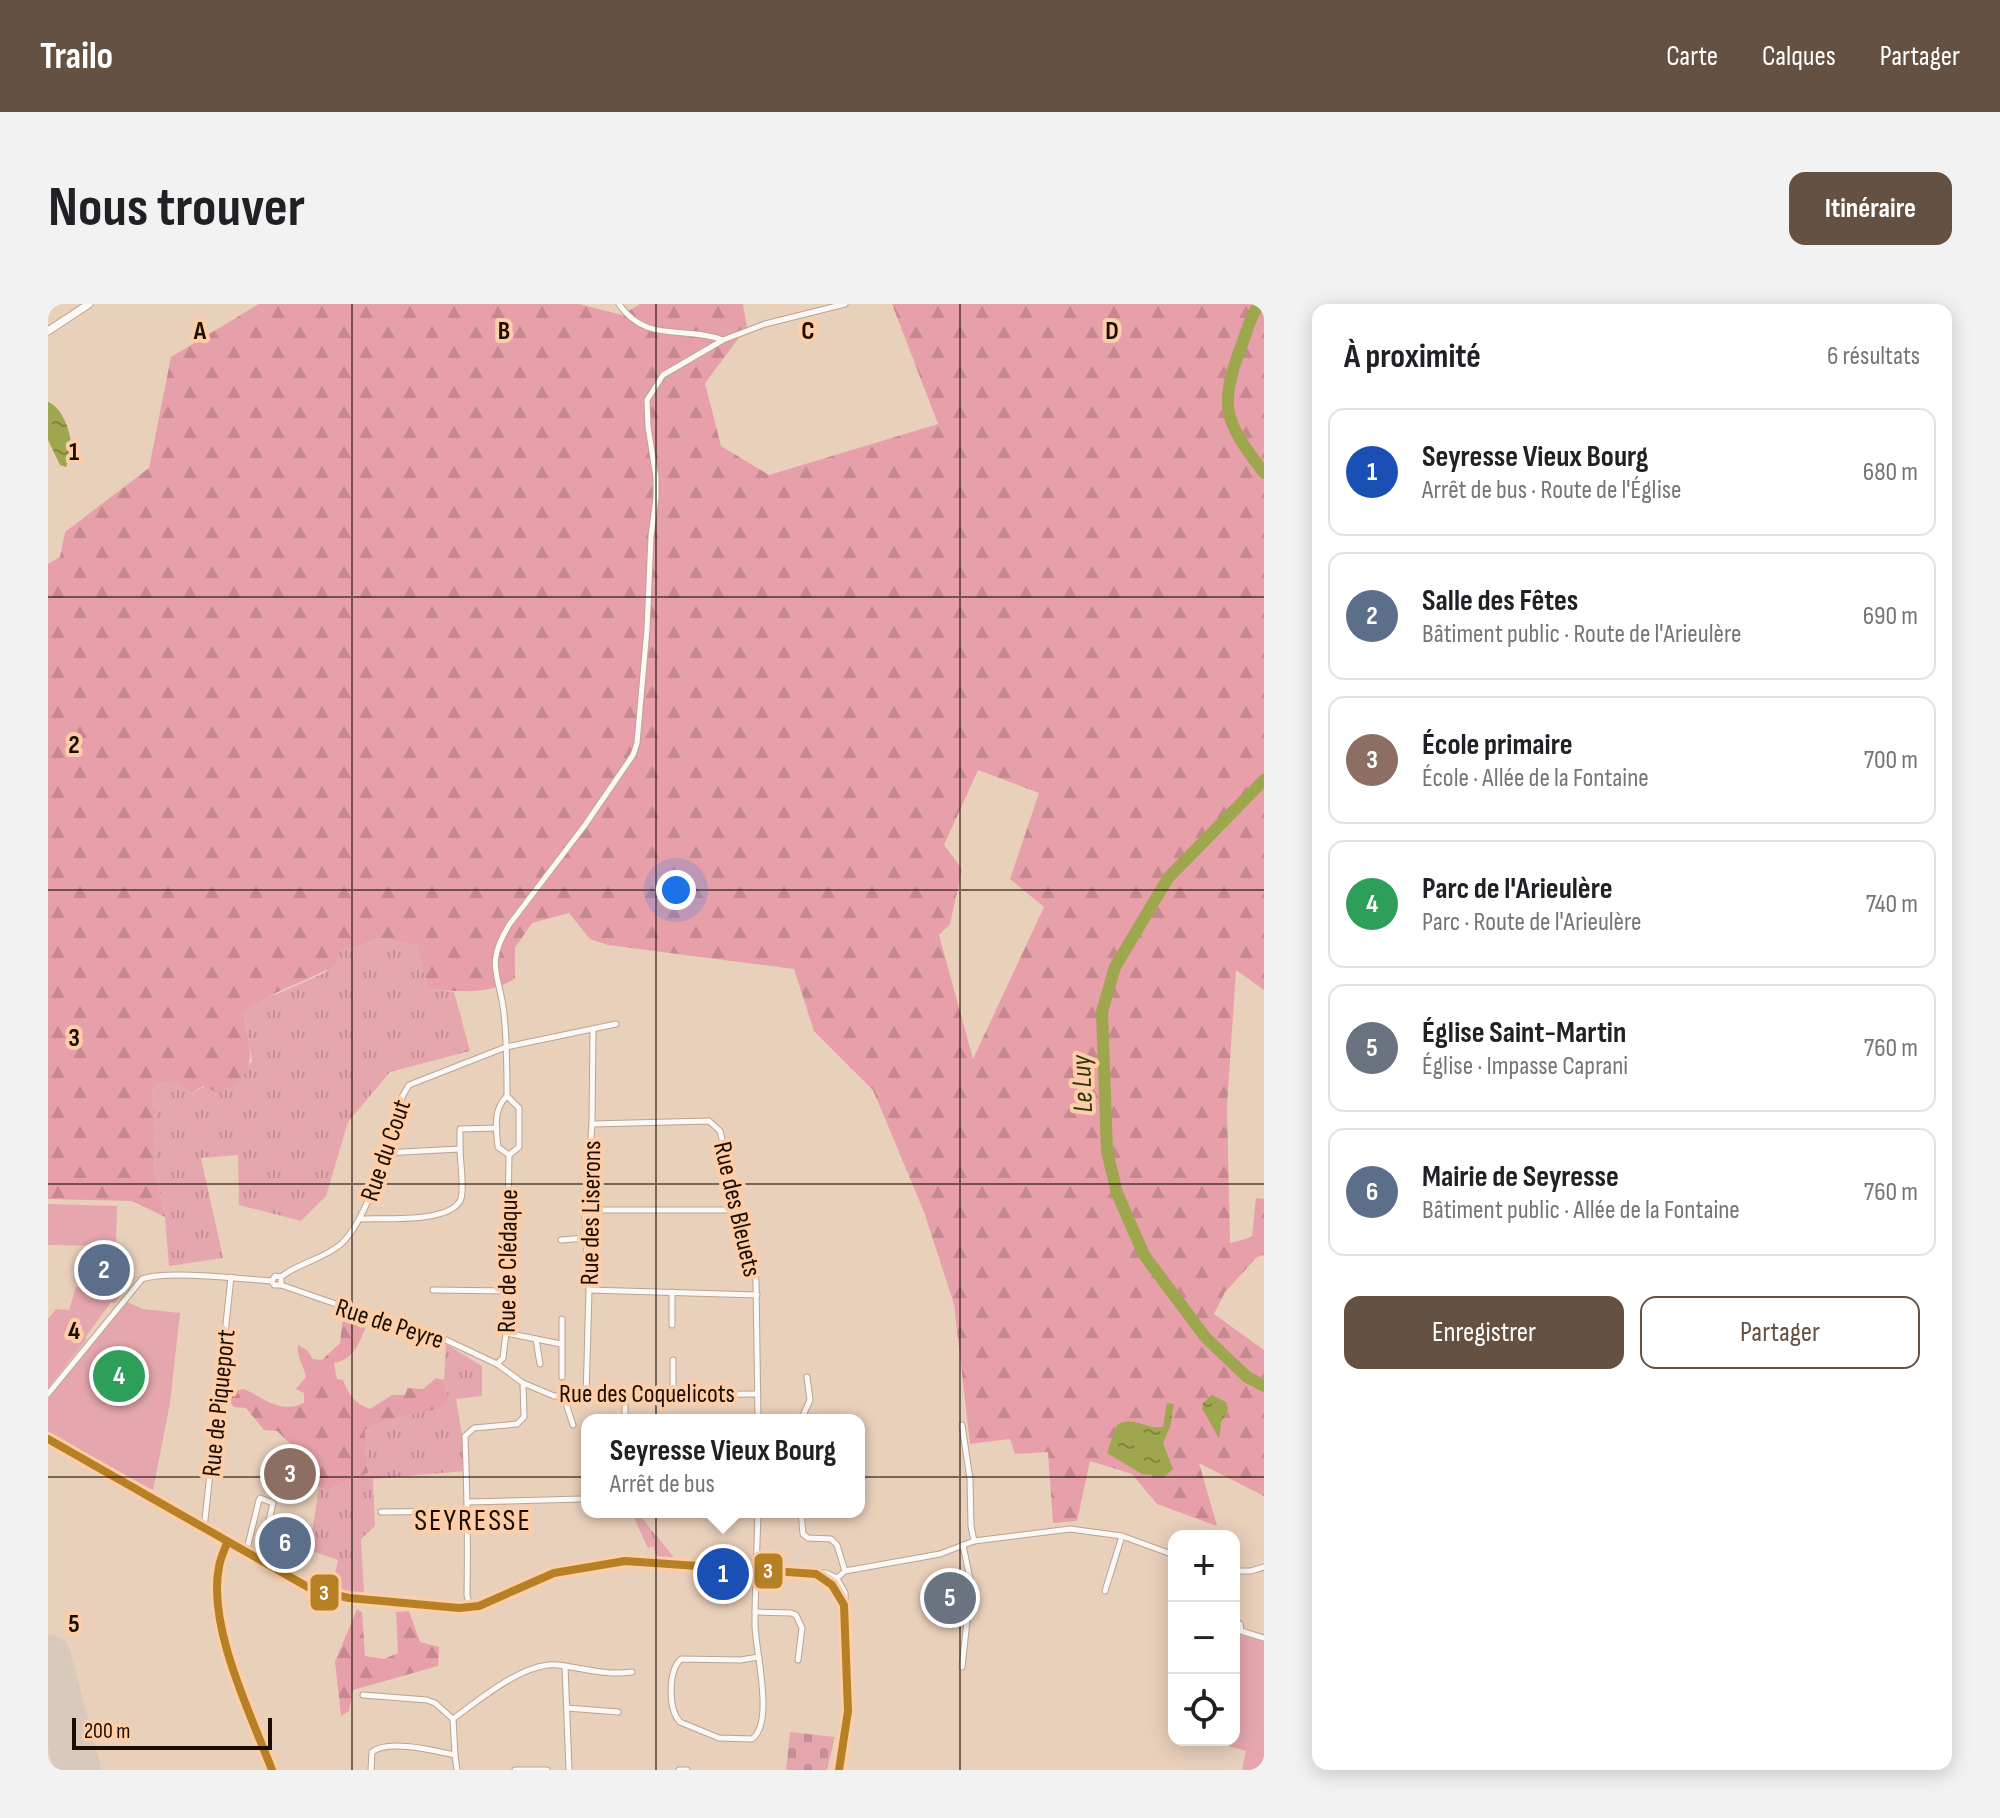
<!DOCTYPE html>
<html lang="fr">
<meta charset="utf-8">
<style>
body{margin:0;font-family:"Sofia Sans Condensed",sans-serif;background:#f2f2f2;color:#202124}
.controls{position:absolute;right:24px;bottom:24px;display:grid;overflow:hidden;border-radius:16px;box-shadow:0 4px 20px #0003}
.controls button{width:72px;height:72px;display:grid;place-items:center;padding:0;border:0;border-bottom:2px solid #e0e0e0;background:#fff;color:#202124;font:40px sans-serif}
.scale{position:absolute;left:24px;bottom:20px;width:200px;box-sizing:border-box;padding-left:8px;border:4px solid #1c0d01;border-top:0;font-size:22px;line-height:28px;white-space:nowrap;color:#1c0d01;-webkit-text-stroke:6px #fdcea7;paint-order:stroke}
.you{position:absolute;left:628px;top:586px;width:28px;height:28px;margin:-20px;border:6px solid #fff;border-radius:50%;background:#1a73e8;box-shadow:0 0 0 12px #1a73e833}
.badge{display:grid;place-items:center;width:52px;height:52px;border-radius:50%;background:#645142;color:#fff;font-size:26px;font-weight:700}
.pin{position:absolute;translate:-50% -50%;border:4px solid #fff;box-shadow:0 2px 8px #0006}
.popup{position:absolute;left:533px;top:1110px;width:284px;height:104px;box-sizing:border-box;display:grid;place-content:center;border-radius:16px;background:#fff;filter:drop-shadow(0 2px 6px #0005);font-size:26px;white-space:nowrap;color:#757577}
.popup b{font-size:30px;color:#202124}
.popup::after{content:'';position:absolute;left:50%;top:100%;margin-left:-16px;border:16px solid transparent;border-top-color:#fff}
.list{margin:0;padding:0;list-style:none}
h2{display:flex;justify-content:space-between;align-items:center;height:104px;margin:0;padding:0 32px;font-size:34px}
h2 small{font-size:26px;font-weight:400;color:#757577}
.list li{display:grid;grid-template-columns:52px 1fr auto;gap:24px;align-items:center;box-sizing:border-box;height:128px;margin:0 16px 16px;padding:0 16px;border:2px solid #e0e0e0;border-radius:16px}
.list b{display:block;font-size:30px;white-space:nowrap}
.list p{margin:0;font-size:26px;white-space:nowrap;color:#757577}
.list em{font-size:26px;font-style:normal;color:#757577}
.actions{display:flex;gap:16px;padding:24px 32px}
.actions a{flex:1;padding:18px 0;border:2px solid #645142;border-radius:16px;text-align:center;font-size:28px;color:#645142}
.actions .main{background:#645142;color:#fff}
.icon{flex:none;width:44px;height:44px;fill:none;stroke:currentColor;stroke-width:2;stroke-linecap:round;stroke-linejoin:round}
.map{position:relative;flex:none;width:1216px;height:1466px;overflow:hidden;border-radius:16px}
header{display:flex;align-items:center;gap:48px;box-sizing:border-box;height:112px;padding:0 40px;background:#645142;color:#fff}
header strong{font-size:38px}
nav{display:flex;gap:44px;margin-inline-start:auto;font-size:28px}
.intro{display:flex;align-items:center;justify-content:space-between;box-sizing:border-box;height:192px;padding:0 48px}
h1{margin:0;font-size:56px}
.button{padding:20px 36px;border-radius:16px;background:#645142;color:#fff;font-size:28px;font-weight:700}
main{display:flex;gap:48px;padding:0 48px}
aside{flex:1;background:#fff;border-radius:16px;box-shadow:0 4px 20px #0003}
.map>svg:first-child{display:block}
</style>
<header>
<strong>Trailo</strong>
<nav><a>Carte</a><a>Calques</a><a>Partager</a></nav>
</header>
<div class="intro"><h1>Nous trouver</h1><a class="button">Itinéraire</a></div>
<main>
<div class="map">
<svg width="1216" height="1466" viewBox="0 0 1216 1466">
<defs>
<pattern id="grass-tufts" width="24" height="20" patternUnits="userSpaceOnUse" patternTransform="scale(2)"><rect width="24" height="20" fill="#e5a7ad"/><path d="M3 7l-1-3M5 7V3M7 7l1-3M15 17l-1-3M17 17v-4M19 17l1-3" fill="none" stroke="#c48f93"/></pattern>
<pattern id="forest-firs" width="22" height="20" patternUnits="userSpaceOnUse" patternTransform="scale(2)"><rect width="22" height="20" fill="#e7a0a9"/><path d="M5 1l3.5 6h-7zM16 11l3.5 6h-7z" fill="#c68990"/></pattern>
<pattern id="cemetery-stones" width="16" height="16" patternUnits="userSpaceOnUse" patternTransform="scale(2)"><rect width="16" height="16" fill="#e5a7ad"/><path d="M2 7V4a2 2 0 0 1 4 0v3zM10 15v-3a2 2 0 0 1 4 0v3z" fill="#c48f93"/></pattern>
<pattern id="water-ripples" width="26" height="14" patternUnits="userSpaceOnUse" patternTransform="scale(2)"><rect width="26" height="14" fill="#9ea74d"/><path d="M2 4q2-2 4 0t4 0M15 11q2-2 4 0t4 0" fill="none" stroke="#80863e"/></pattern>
</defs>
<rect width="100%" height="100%" fill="#e9d0bb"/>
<!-- grass -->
<g fill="url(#grass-tufts)">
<polygon points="334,634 369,641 380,685 406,688 422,747 342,768 300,818 278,892 253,917 191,901 190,851 153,854 175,954 121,962 117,913 106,862 108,824 104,786 112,779 133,782 144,789 204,758 196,708 214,693 229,690 276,669 292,648"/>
<path d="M398,1040L434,1062V1092L408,1095L414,1130L417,1167L325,1175L327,1222L313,1235L316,1290L284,1285L290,1256L261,1246L271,1184L279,1186L320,1169L317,1126C338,1113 375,1104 400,1094L396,1076Z"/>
<polygon points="583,1208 589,1208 628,1256 609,1253 605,1242 600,1244"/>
</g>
<!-- forest -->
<g fill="url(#forest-firs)" fill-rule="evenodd">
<path d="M211,0H531L574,11L592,0H695L699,23L657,79L673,142L721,171L890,120L844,0H1216V686L1188,666L1179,802L1182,939L1204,933L1208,894L1216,895V951L1209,953L1177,988L1166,1010L1216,1046V1192L1151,1159L1169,1222L1109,1200L1084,1170L1042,1157L1029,1217L1005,1219L1000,1148L967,1150L962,1135L922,1140L906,1000L876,908L825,786L766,727L746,665L560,641L542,635L521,609L484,619L467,644V674C446,691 406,688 380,685L369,641L334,634L292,648L288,660C259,679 223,686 196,708C201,746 214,771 170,789L155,782L144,789L132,782L112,779L104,786L108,824L106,862L117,913L84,897L0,895V260L12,253L17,228L101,164L123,53ZM930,466L991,489L962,575L996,603L925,755L891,631L902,620L914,565L896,541Z"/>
<path d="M295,1011L319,1019C312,1038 306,1056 286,1059L289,1075L295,1076C301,1091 307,1100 322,1105L344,1091H357L359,1084L375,1085L388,1074L396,1076L400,1094L397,1102C370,1112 341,1111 317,1126L320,1169L279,1186L262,1180L263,1167L258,1155L229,1127L216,1126L198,1104L186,1103L182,1098L186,1087L196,1085C219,1095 231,1110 256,1099V1089L248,1085L258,1073C256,1062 248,1052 250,1041L259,1046L265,1055L274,1056L292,1039Z"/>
<polygon points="309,1305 314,1308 317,1352 336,1355 350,1349 348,1308 361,1307 372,1338 391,1343 390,1362 305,1386 301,1407 293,1412 287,1358"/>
</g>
<!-- cemetery -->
<polygon fill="url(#cemetery-stones)" points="742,1428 787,1433 779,1466 738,1466"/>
<!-- park -->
<g fill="#e5a7ad">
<polygon points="0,900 69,902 68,942 0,941"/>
<polygon points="28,983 54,984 69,989 71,994 67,999 63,998 37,1034 39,1035 0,1084 0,1015 8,1005 21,1006"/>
<polygon points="79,998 95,1005 132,1009 122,1099 105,1186 0,1129 0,1095"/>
<polygon points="1186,1324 1189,1328 1216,1337 1216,1466 1194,1466 1198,1447 1158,1436 1186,1436"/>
</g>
<!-- water -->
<g fill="url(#water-ripples)">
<path d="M0,98C14,103 24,129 23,144C23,150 20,157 18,163L12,161L0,136Z"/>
<polygon points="1164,1091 1178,1098 1180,1105 1173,1119 1171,1135 1154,1104 1155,1099"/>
<path d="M1119,1099L1126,1100L1122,1123L1115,1139L1125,1165L1117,1172L1094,1170L1059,1149L1069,1121C1086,1111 1098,1126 1115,1123Z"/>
</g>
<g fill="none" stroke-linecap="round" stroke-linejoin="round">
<!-- river -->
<g stroke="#9ea74d" stroke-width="12">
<path d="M1211,0C1203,11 1199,27 1194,40C1170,104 1176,116 1216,169"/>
<polyline points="1216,476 1120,574 1067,663 1054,708 1059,847 1069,889 1096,951 1158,1034 1199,1073 1216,1082"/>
</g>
<!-- runway -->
<polyline stroke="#d9c9bc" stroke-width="46" points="0,1353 30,1466"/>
<defs>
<g id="street">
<path d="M571,0C598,40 636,21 675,36L717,20L797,0"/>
<path d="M459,792C445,805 448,824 450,843L461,851"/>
<polyline points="544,820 661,817 672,827 708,977 710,1116"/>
<polyline points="336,849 412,845 412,825 449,824"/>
<polyline points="537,906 691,906"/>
<path d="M314,915C337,914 399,919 412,897C417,889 412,856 412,845"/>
<polyline points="513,936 537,934"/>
<path d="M233,973V981H226L224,977L227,972L233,973C250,959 276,955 293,940C322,914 342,831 355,791L361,781L458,743L568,720"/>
<polyline points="233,981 340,1018 383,1029 449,1060 475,1079 506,1092 710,1090"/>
<polyline points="385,986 459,987"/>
<polyline points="541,986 709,991"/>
<polyline points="514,1015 514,1073"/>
<polyline points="624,1021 624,988"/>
<polyline points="458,1029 513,1040"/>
<polyline points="488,1035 492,1060"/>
<polyline points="625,1056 625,1091"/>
<path d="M449,1060L455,1054L458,1029L461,851L471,843V804L459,792C459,765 459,737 456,710C452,670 436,662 461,621L537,521L585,451L589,439L599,325L603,232L608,194V173L600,123L599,96L615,71L675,36"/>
<path d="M0,1090L94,975C121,966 193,975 224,977"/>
<polyline points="577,1092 577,1116"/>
<polyline points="516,1093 525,1121"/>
<polyline points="538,1093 541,986 537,914 544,820 545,725"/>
<polyline points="753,1116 762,1096 759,1073"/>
<polyline points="914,1121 922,1175 923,1222 926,1237"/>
<polyline points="420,1198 533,1195"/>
<polyline points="333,1208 420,1207"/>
<path d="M710,1208C709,1246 707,1283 707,1321C707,1345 727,1419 704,1435L671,1434L632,1418C620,1405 620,1367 633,1355L692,1356L711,1353"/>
<polyline points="753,1208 755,1230 760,1234 783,1235 789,1241 797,1267"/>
<polyline points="156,1225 183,973"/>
<path d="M179,1239C146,1294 204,1409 224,1466"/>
<polyline points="198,1249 211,1196 212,1194 225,1199 212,1255"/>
<polyline points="1186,1267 1203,1267 1216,1263"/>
<polyline points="788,1275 797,1267 892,1250 926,1237 1022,1225 1074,1232 1126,1251"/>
<polyline points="1057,1287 1074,1232"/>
<path d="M422,1304L419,1291C420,1237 419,1185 417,1132L426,1124L469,1120L476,1113L475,1079"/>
<polyline points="707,1308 743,1309 748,1311 754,1324 750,1356"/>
<polyline points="1186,1316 1192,1320 1193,1327 1216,1334"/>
<polyline points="517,1362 521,1466"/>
<polyline points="914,1363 923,1280 915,1241"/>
<polyline points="315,1391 379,1396 387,1399 405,1415"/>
<polyline points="519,1404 570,1408"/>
<path d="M405,1415C431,1396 477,1357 510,1361C536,1364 557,1372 584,1368"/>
<polyline points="405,1415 407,1451"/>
<path d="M323,1466L324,1448C341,1435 387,1447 407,1451L409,1466"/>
<polyline points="467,1466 499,1466"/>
<polyline points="631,1466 639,1466"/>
</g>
<g id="secondary">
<polyline points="0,27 41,0"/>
<polyline points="0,1135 265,1286 301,1294 411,1304 431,1302 506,1269 577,1257 778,1270 788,1275"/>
<polyline points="770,1271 784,1281 794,1296"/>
<polyline points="788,1275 796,1289 800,1407 791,1466"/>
</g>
</defs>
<!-- street casing -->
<use href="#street" stroke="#b8a494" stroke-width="7"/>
<!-- secondary casing -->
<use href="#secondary" stroke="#b8a494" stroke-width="9"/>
<!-- street -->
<use href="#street" stroke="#fcf8f5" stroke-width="5"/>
<!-- secondary -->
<use href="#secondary" stroke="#fcf8f5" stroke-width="7"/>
<defs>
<g id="bus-1">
<polyline points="0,1135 265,1286 301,1294 411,1304 431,1302 506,1269 577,1257 768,1270 784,1281 796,1301 800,1407 791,1466"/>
<path d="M179,1239C176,1247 172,1255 171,1263C159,1322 203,1411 224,1466"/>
</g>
</defs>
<!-- bus-1 casing -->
<use href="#bus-1" stroke="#fdcea7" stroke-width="14"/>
<!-- bus-1 -->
<use href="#bus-1" stroke="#b78024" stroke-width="8"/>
</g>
<!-- grid -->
<path fill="none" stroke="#1c0d01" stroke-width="2" stroke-opacity="0.55" d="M304,0V1466M608,0V1466M912,0V1466M0,293H1216M0,586H1216M0,880H1216M0,1173H1216"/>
<g text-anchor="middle" stroke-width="8" stroke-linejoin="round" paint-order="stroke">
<!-- street labels -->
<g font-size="26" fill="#1c0d01" stroke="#fdcea7">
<text transform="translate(337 846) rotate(-71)" y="9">Rue du Cout</text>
<text transform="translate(690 905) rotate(77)" y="9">Rue des Bleuets</text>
<text transform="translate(542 909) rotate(-89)" y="9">Rue des Liserons</text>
<text transform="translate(459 957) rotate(-89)" y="9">Rue de Clédaque</text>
<text transform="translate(342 1019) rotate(18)" y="9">Rue de Peyre</text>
<text x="599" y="1098">Rue des Coquelicots</text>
<text transform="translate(170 1099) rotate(-84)" y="9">Rue de Piqueport</text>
</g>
<!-- water labels -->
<g font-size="28" font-style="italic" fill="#2c3606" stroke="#fdcea7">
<text transform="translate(1033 780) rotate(-92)" y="10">Le Luy</text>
</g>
<!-- quarter labels -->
<g font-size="30" letter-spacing="2" fill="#1c0d01" stroke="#fdcea7">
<text x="425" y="1226">SEYRESSE</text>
</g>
</g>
<g font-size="26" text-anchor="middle" font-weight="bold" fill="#1c0d01" stroke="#fdcea7" stroke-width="8" stroke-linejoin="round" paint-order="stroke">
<text x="152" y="35">A</text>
<text x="456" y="35">B</text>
<text x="760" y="35">C</text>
<text x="1064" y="35">D</text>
<text x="26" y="156">1</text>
<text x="26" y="449">2</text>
<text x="26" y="742">3</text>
<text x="26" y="1035">4</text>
<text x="26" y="1328">5</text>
</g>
<g stroke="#fdcea7" stroke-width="3">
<rect x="705" y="1248" width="31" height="38" rx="8" fill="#b78024"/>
<rect x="261" y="1269" width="31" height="39" rx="8" fill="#b78024"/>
</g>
<g font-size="22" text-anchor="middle" font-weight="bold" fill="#fff">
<text x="720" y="1274">3</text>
<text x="276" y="1296">3</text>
</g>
</svg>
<div class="controls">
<button>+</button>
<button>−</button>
<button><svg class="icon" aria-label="locate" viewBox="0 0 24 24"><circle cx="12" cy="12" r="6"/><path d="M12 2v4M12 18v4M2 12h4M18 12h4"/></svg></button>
</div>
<div class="scale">200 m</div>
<div class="you"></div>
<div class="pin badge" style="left:675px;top:1270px;background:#1a4fb4">1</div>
<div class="popup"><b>Seyresse Vieux Bourg</b>Arrêt de bus</div>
<div class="pin badge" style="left:56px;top:966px;background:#5c6f8a">2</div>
<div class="pin badge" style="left:242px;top:1170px;background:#8d6e63">3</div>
<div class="pin badge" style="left:71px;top:1072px;background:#2e9e5b">4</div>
<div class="pin badge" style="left:902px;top:1294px;background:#6b7280">5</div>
<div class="pin badge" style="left:237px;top:1239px;background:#5c6f8a">6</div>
</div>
<aside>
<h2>À proximité<small>6 résultats</small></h2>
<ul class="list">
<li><span class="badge" style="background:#1a4fb4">1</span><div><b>Seyresse Vieux Bourg</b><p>Arrêt de bus · Route de l'Église</p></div><em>680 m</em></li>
<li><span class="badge" style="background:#5c6f8a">2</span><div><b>Salle des Fêtes</b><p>Bâtiment public · Route de l'Arieulère</p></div><em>690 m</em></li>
<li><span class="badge" style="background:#8d6e63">3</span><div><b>École primaire</b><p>École · Allée de la Fontaine</p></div><em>700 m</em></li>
<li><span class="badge" style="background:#2e9e5b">4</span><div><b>Parc de l'Arieulère</b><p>Parc · Route de l'Arieulère</p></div><em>740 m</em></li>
<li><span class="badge" style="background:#6b7280">5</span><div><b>Église Saint-Martin</b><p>Église · Impasse Caprani</p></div><em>760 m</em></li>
<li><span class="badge" style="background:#5c6f8a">6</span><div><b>Mairie de Seyresse</b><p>Bâtiment public · Allée de la Fontaine</p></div><em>760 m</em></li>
</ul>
<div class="actions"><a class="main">Enregistrer</a><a>Partager</a></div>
</aside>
</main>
